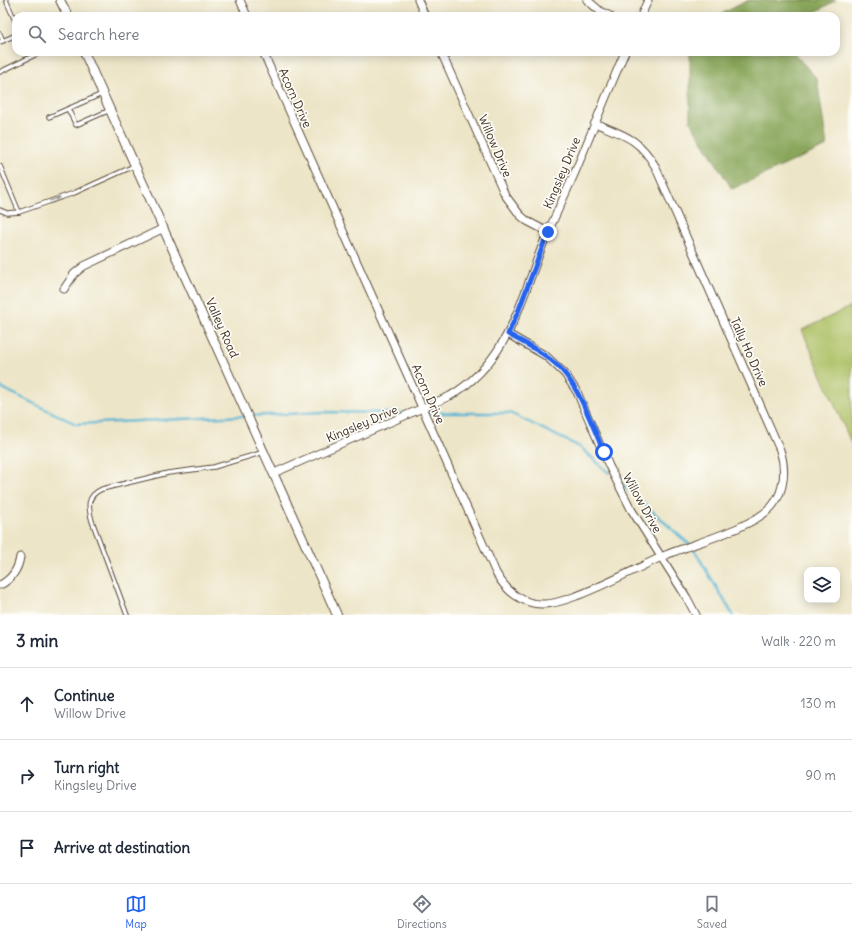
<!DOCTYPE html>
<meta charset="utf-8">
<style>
body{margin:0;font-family:Delius,sans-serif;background:#f6f6f7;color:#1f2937}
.controls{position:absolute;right:12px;bottom:12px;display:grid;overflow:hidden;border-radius:8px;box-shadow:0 2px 10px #0003}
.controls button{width:36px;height:36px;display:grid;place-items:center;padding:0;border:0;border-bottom:1px solid #e0e1e3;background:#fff;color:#1f2937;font:20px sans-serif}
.stop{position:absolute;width:12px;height:12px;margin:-9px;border:3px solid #2563eb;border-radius:50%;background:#fff}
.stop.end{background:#2563eb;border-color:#fff;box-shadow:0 1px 4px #0008}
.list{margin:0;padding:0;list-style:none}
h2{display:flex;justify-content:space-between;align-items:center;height:52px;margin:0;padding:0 16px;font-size:17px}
h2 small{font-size:13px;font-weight:400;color:#747a83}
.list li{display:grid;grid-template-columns:26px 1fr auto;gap:12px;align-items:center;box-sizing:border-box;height:72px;padding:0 16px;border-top:1px solid #e0e1e3}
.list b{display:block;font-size:15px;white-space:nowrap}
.list p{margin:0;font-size:13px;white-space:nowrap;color:#747a83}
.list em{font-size:13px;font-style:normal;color:#747a83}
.icon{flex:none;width:22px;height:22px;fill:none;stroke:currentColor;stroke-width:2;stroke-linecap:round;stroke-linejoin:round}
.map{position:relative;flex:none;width:852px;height:615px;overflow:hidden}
.search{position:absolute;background:#fff;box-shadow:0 2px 10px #0003;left:12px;right:12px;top:12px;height:44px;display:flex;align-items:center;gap:10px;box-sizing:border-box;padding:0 14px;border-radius:12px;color:#747a83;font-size:15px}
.sheet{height:268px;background:#fff}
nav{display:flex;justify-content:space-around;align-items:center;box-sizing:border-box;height:56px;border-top:1px solid #e0e1e3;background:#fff;font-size:11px;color:#747a83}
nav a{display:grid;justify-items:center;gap:2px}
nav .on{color:#2563eb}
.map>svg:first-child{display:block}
</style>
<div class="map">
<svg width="852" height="615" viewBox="0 0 852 615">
<rect width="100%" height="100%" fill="#fdfcf7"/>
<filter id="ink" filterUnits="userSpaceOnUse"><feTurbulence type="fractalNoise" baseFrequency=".025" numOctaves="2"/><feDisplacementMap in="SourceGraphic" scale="8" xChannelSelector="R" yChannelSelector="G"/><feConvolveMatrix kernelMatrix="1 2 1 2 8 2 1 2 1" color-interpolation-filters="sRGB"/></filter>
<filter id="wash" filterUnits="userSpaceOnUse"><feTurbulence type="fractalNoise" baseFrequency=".012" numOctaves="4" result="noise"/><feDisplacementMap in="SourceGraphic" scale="16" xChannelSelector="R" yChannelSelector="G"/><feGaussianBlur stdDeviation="0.9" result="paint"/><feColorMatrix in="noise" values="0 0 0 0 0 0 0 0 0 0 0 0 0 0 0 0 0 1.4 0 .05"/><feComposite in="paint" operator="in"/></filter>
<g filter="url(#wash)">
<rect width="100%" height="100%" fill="#ede5c7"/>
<!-- green -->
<polygon fill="#acc064" stroke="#747541" points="852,306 852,445 802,330"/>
<!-- forest -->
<g fill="#89a65a" stroke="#62683c">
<polygon points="749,0 836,0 809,16 717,16"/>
<polygon points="690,52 793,52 817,79 827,146 732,189 690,121"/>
</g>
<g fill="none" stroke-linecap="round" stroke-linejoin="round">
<!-- stream -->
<g stroke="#53b4d2" stroke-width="2.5">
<polyline points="0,387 76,424 245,416"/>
<polyline points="426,413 510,413 580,447 609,473"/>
<polyline points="250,416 323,412 405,413"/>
<polyline points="621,483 693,548 733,615"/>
</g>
</g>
</g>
<g filter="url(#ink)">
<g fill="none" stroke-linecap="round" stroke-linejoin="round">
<defs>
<g id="service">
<polyline points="6,0 16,23"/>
<polyline points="58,16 66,13"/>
<polyline points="0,34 3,41"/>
<polyline points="0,42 16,35"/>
<polyline points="0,72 41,52"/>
<polyline points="68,109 76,125 110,110"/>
<polyline points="49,117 102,94"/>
<polyline points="0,166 19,212"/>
<polyline points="0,210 7,213 19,212 74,193 134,166"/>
<path d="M127,615L92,521C88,507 86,496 102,489L168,473L214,467L264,452"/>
</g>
<g id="minor">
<polyline points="240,0 247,16"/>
<polyline points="418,0 425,16"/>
<polyline points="587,0 600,11 610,16"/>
<polyline points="641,16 648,0"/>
<path d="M263,52L496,573C506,591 523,605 544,604C556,604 568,599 579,595C607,584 634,570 661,557C690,544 755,528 773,505C785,490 786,468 780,450L655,166C639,138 623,135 595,123"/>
<polyline points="441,52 505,195 520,215 527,221 548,232"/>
<polyline points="64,289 74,274 84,266 164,228"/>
<polyline points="508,334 546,356 565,374 577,392 609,466 631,509 687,598 696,615"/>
<path d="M274,473L450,396C510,361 521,298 545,239C555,216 566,193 576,170C592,131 608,91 625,52"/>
<path d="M0,585C12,579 18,570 20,557"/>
</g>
<g id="tertiary">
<polyline points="60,0 68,16"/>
<polyline points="84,52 337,615"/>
</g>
</defs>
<!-- service casing -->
<use href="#service" stroke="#564637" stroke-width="5.5"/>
<!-- minor casing -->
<use href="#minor" stroke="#564637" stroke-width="9"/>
<!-- tertiary casing -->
<use href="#tertiary" stroke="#564637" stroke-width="10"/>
<!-- service -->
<use href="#service" stroke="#fff" stroke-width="3.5"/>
<!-- minor -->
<use href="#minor" stroke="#fff" stroke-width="7"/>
<!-- tertiary -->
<use href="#tertiary" stroke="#fff" stroke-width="8"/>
</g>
<!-- one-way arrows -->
<defs><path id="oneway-solid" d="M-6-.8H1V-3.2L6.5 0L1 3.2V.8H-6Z"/></defs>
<use fill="#a79f9a" href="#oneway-solid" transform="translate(55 199) rotate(-19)"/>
</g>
<g fill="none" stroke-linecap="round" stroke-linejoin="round" filter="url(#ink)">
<!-- route -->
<path stroke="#2563eb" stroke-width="5" d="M548,232L518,312L508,334C526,344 545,353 560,368C580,389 592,425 604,452"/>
</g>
<g text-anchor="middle" stroke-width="3.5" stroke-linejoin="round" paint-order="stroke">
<!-- street labels -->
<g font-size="12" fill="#3b2a1e" stroke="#fdfcf7">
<text transform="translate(295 98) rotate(66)" y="4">Acorn Drive</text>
<text transform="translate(495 146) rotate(67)" y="4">Willow Drive</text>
<text transform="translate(562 173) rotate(-67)" y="4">Kingsley Drive</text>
<text transform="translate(222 328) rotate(66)" y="4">Valley Road</text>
<text transform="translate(749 352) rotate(66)" y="4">Tally Ho Drive</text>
<text transform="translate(428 394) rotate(66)" y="4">Acorn Drive</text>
<text transform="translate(362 424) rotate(-23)" y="4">Kingsley Drive</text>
<text transform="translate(642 503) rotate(61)" y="4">Willow Drive</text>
</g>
</g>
</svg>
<div class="controls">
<button><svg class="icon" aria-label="layers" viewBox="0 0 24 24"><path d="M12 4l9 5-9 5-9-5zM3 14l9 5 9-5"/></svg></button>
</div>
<div class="stop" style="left:604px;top:452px"></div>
<div class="stop end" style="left:548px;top:232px"></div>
<div class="search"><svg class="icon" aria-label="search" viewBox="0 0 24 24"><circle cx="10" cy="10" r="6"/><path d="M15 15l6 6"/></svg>Search here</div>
</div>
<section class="sheet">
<h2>3 min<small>Walk · 220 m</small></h2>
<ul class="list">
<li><svg class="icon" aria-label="ahead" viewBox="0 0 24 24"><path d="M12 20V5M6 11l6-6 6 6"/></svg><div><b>Continue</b><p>Willow Drive</p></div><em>130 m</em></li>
<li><svg class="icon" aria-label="right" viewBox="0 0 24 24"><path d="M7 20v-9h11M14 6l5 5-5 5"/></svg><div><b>Turn right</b><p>Kingsley Drive</p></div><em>90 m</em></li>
<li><svg class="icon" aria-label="arrive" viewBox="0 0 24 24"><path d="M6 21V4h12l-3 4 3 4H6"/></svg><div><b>Arrive at destination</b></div></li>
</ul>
</section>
<nav>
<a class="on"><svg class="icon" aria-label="map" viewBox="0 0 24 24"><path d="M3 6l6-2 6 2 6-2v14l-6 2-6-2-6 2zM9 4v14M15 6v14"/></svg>Map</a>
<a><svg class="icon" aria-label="directions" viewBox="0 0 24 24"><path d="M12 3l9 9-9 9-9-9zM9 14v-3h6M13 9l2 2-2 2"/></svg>Directions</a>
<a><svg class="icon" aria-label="saved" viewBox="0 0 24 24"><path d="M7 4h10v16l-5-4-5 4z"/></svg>Saved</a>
</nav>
